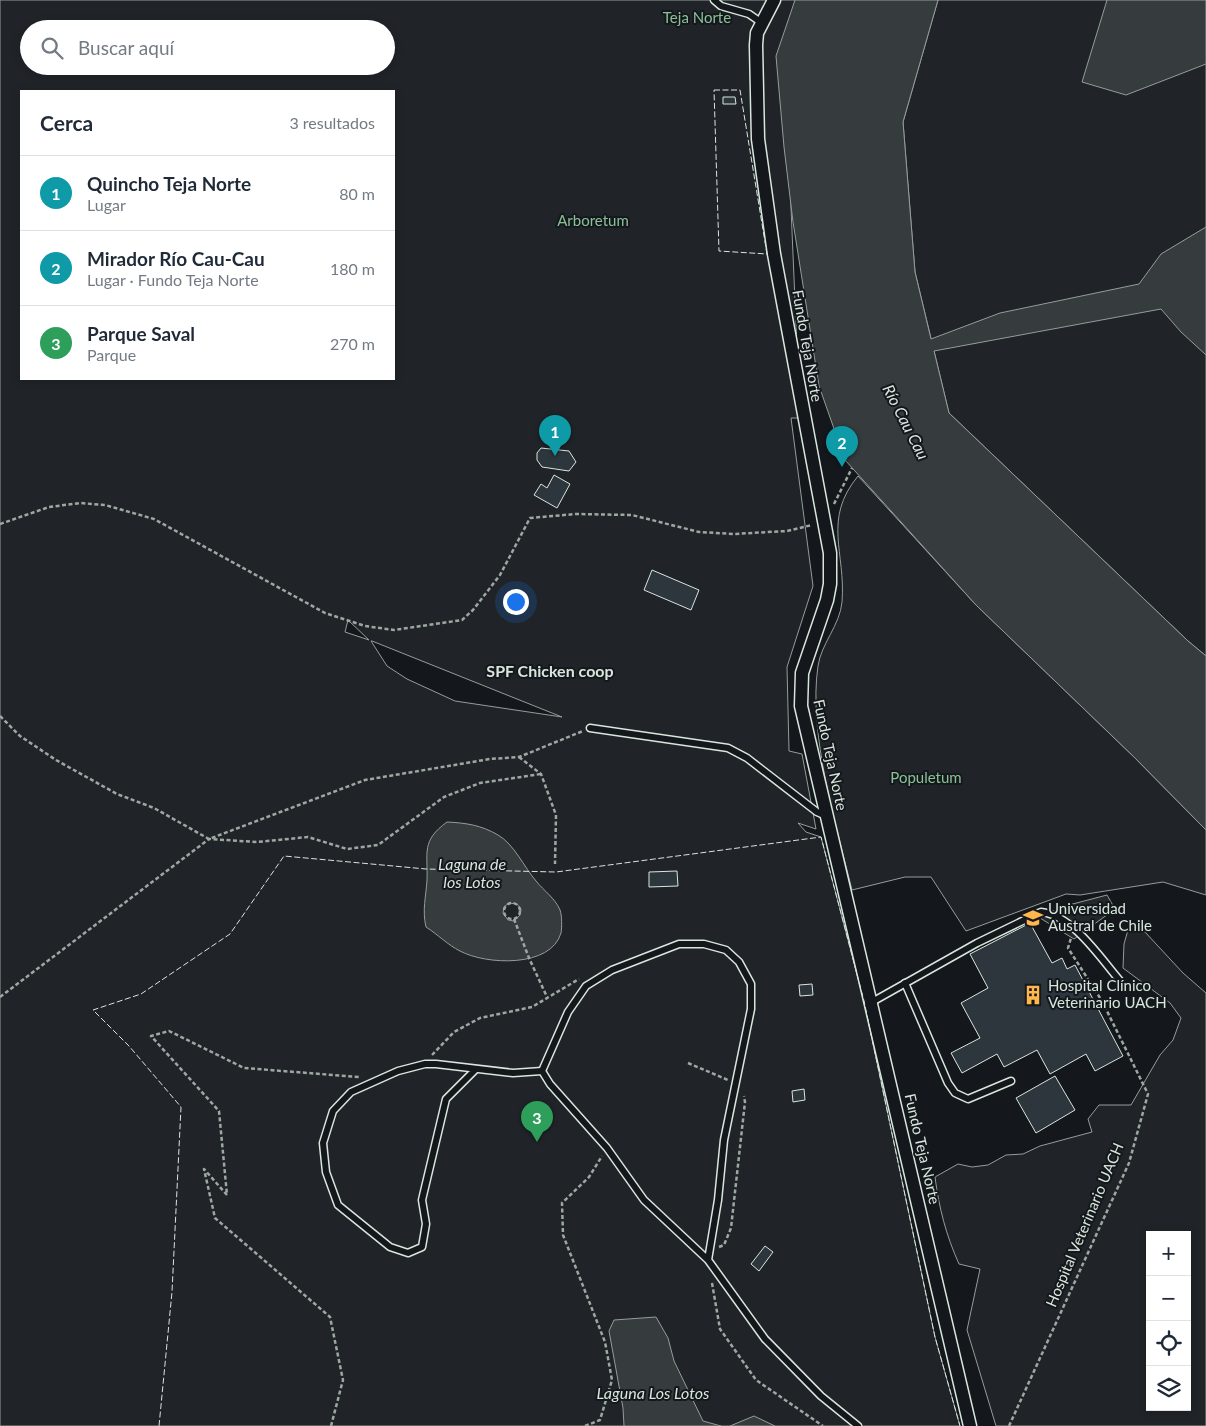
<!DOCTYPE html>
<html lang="es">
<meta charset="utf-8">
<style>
body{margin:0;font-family:Lato,sans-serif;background:#f2f2f3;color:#1f2937}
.controls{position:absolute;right:15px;bottom:15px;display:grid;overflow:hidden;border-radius:0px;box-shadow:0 2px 8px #0003}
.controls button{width:45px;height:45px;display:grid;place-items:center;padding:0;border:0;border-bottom:1px solid #e0e1e3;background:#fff;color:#1f2937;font:25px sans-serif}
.you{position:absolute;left:515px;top:601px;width:18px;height:18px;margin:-12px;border:4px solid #fff;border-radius:50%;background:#1a73e8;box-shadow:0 0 0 8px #1a73e833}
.badge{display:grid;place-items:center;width:32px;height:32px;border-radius:50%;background:#111827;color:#fff;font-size:16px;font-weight:700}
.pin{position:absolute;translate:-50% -41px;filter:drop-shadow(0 1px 2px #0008)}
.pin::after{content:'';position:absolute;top:26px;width:18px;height:15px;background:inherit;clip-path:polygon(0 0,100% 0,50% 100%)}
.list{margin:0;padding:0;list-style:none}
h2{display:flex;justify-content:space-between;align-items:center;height:65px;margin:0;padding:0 20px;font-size:21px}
h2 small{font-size:16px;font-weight:400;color:#747a83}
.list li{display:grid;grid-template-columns:32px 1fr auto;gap:15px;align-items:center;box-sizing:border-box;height:75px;padding:0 20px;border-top:1px solid #e0e1e3}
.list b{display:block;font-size:19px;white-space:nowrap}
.list p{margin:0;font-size:16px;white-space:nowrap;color:#747a83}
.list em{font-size:16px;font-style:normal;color:#747a83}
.icon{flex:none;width:28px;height:28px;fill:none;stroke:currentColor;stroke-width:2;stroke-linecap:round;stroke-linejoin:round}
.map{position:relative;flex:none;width:1206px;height:1426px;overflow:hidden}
.search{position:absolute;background:#fff;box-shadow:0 2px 8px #0003;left:20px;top:20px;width:375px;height:55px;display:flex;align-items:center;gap:12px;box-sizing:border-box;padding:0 18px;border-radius:28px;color:#747a83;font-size:19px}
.panel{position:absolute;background:#fff;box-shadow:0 2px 8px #0003;left:20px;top:90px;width:375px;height:290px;border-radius:0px}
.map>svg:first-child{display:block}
</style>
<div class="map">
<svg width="1206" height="1426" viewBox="0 0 1206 1426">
<rect width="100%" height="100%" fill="#14181c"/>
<!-- green -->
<g fill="#202428" stroke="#939e99" fill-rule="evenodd">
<path d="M0,0H797L790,184L800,418H791L813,586L787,667L789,751L802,754L816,829L798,823L806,832L821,837L864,1001L935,1337L960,1426H0ZM29,29H386V66H29ZM21,91H394V379H21ZM348,620L369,640L345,632ZM371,641H372L562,717L455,701L407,679L387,666Z"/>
<polygon points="938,0 1206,0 1206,656 1188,641 949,413 915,272 903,122"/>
<path d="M858,476L976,605L1134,757L1206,830V895L1163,882L1080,895L1066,894L966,931L931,877H905L852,890C836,825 808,733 818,666C821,644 840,625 842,602C846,552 822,520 858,476Z"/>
<path d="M1128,930L1145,932L1183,973L1206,993V1426H996L967,1330L980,1269L959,1264C946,1235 939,1208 935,1177L958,1164L972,1167L988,1165L1006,1155L1023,1154L1040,1146L1092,1132L1088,1119L1099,1105H1131L1160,1055L1173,1040L1181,1018L1170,1003L1123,968L1124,944ZM1150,1235H1187V1407H1150Z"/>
</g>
<!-- parking -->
<polygon fill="#24282b" stroke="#939e99" points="1107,895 1115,909 1074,939 1040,918 1065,906"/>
<!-- water -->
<g fill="#363b3e" stroke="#939e99" fill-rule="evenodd">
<polygon points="795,0 938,0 903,122 915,272 931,339 1000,313 1139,284 1161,254 1206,227 1206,355 1181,332 1161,309 934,351 949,413 1188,641 1206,656 1206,830 1134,757 976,605 845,460 819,386 793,222 784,147 776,56"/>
<polygon points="1107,0 1206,0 1206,64 1126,95 1082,82"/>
<path d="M447,822C466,823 481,825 498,835C514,844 524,867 536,881C544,891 555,898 560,910C562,915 562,928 561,933C551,968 486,965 460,951C448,945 437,934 426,927C422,910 426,897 427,880C428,852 421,841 447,822ZM509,903L517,904L521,909L520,915L514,921L508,920L503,913L504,907Z"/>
<polygon points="656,1317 668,1338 674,1361 703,1421 721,1426 624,1426 623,1408 609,1331 614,1320"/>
<polygon points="754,1416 775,1426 730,1426"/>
</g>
<!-- building -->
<g fill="#2c363c" stroke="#d8e6dc">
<polygon points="723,97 735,97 736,104 723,104"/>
<polygon points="541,448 569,451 576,462 569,471 542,467 537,460 537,453"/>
<polygon points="554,475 570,484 557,508 534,495 541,484 547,488"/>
<polygon points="652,570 699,590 691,610 644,590"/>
<polygon points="677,871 678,886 649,887 649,872"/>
<polygon points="1030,923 1052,963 1062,958 1067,969 1075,965 1123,1056 1095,1071 1086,1054 1050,1074 1037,1050 1004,1067 997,1054 962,1073 951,1053 980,1038 961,1003 988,988 970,954"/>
<polygon points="812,984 813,995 800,996 799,985"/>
<polygon points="1055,1076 1075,1110 1036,1133 1016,1098"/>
<polygon points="804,1089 805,1100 793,1102 792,1091"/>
<polygon points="765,1246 773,1252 759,1271 751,1264"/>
</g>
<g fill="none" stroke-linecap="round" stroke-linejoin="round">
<defs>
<g id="lane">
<polyline points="714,0 721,6 749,14 762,23"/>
<polyline points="590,728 728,748 747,758 817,812 826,816"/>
<polyline points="905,983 948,1083 955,1093 968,1099 1011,1081"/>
<path d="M872,1002L977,943L1041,912C1073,915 1101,959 1121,982"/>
<polyline points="476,1069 446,1099 422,1200 426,1224 422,1247 408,1253 390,1247 338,1205 326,1172 323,1143 333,1111 351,1092 398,1071 425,1064 436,1064 513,1073 542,1071"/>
<polyline points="708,1260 718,1200 724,1140 751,1009 751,984 739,962 726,950 704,944 679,944 612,970 586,986 568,1012 542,1071 550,1084 607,1148 644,1200 708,1260 765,1339 821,1396 858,1426"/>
</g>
<polyline id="street" points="774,0 757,33 756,45 758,139 774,254 830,553 830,584 827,600 802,673 801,706 970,1426"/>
</defs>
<!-- lane casing -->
<use href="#lane" stroke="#d8e6dc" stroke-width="9"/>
<!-- street casing -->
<use href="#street" stroke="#d8e6dc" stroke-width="15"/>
<!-- path -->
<g stroke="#9da8a2" stroke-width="2.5" stroke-dasharray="4 2.5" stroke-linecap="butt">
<polyline points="834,504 852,468"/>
<polyline points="0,524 49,507 80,503 105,505 154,519 325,613 365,626 394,630 462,620 473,610 500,575 530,518 576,514 632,515 699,532 734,534 787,531 812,525"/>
<polyline points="0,716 20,736 56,760 117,794 154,808 209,839 365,780 490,759 519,757 583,731"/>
<polyline points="519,757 541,774 556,815 555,864"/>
<circle cx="512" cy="911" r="8"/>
<polyline points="514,919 529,958 547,997"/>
<polyline points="0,997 209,839 257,842 308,837 347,849 378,845 444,797 480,783 541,774"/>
<polyline points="432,1055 454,1032 480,1018 532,1007 579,979"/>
<polyline points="688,1063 728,1080"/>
<polyline points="719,1247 724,1245 731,1228 745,1102 744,1096"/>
<polyline points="712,1283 720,1329 756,1380 823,1426"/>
<polyline points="331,1426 343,1380 330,1317 215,1218 204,1169 227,1195 219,1111 151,1036 169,1031 244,1068 359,1077"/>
<polyline points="585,1426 600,1420 612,1380 605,1342 563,1235 562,1203 589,1177 602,1156"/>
<polyline points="1009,1426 1129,1163 1148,1094 1102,1001 1068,948 1071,938"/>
</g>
<!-- lane -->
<use href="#lane" stroke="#14181c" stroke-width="6"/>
<!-- street -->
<use href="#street" stroke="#14181c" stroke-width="12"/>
<!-- fence -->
<g stroke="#d8e6dc" stroke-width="1" stroke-dasharray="6 2.5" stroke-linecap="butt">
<polygon points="714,90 740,90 767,254 719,251"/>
<polyline points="159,1426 172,1292 181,1107 129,1046 93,1010 141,994 230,934 284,856 426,869 556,872 821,837 864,1001 935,1337 960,1426"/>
</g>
</g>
<!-- icons -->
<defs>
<symbol id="university-bare" viewBox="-9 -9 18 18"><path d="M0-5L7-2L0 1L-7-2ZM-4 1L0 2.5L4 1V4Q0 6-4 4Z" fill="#ffb74d" stroke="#14181c" stroke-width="2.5" paint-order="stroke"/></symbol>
<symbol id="building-bare" viewBox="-9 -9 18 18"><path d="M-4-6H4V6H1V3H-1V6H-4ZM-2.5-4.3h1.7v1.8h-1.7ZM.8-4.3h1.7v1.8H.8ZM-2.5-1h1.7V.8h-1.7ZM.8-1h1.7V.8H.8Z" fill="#ffb74d" stroke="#14181c" stroke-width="2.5" paint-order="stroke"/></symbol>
</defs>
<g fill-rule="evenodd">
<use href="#university-bare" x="1019" y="904" width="28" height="28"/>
<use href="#building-bare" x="1019" y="981" width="28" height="28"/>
</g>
<g text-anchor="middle" stroke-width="4" stroke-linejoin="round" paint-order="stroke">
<!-- park labels -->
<g font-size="15" fill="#8ac095" stroke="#14181c">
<text x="697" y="23">Teja Norte</text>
<text x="593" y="226">Arboretum</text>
<text x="926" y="783">Populetum</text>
</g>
<!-- street labels -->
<g font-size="15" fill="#d8e6dc" stroke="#14181c">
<text transform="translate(807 346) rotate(80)" y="5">Fundo Teja Norte</text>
<text transform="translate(830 755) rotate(78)" y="5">Fundo Teja Norte</text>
<text transform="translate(922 1149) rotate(77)" y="5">Fundo Teja Norte</text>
<text transform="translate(1085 1225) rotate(-67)" y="5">Hospital Veterinario UACH</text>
</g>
<!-- poi labels -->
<g font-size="15" fill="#d8e6dc" stroke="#14181c" text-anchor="start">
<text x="1048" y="914">Universidad<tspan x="1048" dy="17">Austral de Chile</tspan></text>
<text x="1048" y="991">Hospital Clínico<tspan x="1048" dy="17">Veterinario UACH</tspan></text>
</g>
<!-- water labels -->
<g font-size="16" font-style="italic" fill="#d8e6dc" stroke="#14181c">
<text transform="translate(906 422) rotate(63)" y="6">Río Cau Cau</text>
<text x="472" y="870">Laguna de<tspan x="472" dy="18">los Lotos</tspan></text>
<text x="653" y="1399">Laguna Los Lotos</text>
</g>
<!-- neighbourhood labels -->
<g font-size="16" font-weight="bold" fill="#d8e6dc" stroke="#14181c">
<text x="550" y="677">SPF Chicken coop</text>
</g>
</g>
</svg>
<div class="controls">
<button>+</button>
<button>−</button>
<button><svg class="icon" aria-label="locate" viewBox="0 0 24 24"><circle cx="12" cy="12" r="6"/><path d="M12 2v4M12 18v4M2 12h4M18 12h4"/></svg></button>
<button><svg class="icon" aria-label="layers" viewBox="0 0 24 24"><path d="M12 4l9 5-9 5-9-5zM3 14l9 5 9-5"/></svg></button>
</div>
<div class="you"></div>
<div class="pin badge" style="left:555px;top:456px;background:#0f9aa8">1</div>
<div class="pin badge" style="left:842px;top:467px;background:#0f9aa8">2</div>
<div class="pin badge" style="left:537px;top:1142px;background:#2e9e5b">3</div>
<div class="search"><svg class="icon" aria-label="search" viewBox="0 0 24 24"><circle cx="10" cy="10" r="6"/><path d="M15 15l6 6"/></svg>Buscar aquí</div>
<section class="panel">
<h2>Cerca<small>3 resultados</small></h2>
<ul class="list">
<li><span class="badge" style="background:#0f9aa8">1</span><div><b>Quincho Teja Norte</b><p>Lugar</p></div><em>80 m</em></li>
<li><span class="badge" style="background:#0f9aa8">2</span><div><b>Mirador Río Cau-Cau</b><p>Lugar · Fundo Teja Norte</p></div><em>180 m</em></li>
<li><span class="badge" style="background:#2e9e5b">3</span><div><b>Parque Saval</b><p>Parque</p></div><em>270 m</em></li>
</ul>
</section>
</div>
